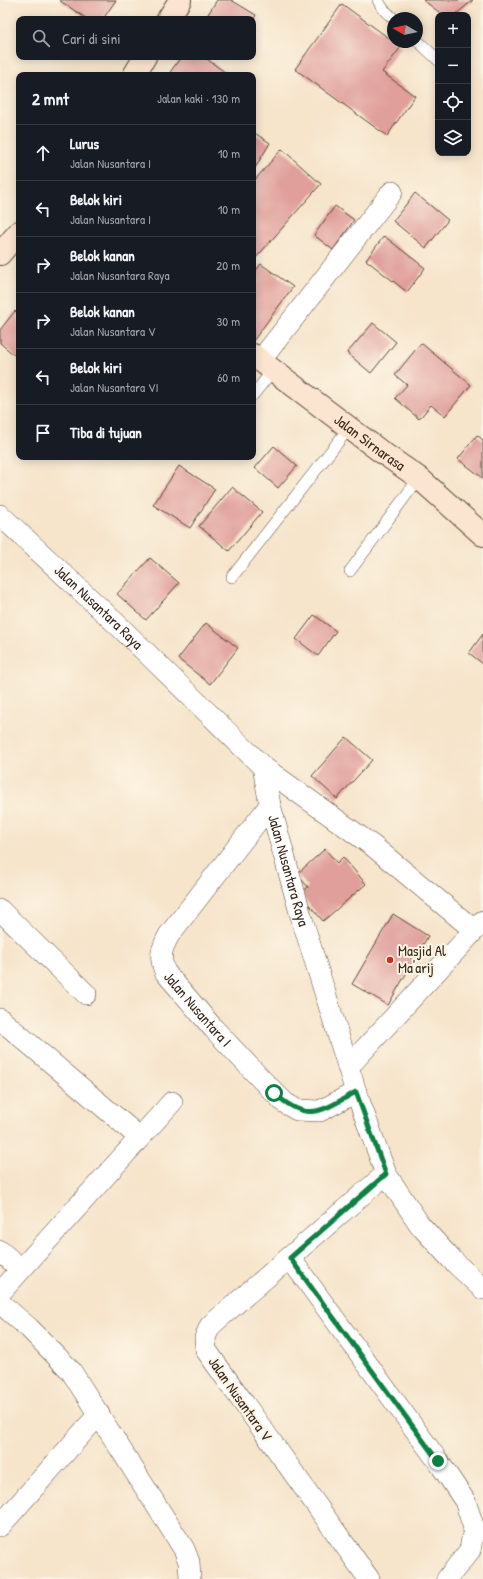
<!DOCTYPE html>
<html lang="id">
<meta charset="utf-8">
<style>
body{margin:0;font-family:"Patrick Hand",sans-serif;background:#242831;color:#f1f3f6}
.controls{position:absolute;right:12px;top:12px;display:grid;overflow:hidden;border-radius:8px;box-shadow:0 2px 10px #0003}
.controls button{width:36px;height:36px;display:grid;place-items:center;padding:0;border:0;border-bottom:1px solid #363941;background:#171b24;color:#f1f3f6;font:20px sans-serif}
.compass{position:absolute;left:387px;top:12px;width:36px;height:36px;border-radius:50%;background:#171b24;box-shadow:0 2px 10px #0003;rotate:279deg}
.stop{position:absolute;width:12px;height:12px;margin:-9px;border:3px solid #0b8043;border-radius:50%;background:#fff}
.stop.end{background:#0b8043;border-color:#fff;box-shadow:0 1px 4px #0008}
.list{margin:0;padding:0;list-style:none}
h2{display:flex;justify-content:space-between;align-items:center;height:52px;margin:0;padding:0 16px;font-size:17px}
h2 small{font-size:13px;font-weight:400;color:#9ea1a6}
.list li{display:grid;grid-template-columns:26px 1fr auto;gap:12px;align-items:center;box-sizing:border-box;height:56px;padding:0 16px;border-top:1px solid #363941}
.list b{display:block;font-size:15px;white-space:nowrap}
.list p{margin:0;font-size:13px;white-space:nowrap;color:#9ea1a6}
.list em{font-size:13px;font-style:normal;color:#9ea1a6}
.icon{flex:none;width:22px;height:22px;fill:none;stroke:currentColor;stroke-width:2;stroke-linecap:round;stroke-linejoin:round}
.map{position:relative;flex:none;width:483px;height:1579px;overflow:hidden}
.search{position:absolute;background:#171b24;box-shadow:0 2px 10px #0003;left:16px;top:16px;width:240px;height:44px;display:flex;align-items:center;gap:10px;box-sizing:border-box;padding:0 14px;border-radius:8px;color:#9ea1a6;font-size:15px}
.panel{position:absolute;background:#171b24;box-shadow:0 2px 10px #0003;left:16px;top:72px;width:240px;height:388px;border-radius:8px}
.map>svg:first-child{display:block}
</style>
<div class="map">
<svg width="483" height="1579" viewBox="0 0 483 1579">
<rect width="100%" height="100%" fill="#fcf5e5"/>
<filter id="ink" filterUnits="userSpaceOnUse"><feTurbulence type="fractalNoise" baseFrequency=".025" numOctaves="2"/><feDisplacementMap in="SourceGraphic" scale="8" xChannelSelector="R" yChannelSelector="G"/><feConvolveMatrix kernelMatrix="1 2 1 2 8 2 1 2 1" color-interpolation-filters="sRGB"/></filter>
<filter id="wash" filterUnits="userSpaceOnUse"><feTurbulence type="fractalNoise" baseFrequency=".012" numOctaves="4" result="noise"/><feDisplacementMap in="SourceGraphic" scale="16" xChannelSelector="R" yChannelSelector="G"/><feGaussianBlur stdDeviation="0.9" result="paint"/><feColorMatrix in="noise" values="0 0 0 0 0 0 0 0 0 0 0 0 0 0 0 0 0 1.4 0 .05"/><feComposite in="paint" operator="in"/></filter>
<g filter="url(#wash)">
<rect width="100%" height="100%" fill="#f6e4cb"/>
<g id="blocks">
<!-- building -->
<g fill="#e09f9b">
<polygon points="59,0 116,0 103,19 87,19"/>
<polygon points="217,0 231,0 256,15 254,19 205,19"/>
<polygon points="423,0 473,0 455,15 443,15"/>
<polygon points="342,4 401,47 382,72 415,96 387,136 295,69"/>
<polygon points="181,57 204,57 229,75 168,75"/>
<polygon points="253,132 270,143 255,168 253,166"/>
<polygon points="282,149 321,184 254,260 253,182"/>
<polygon points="415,193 448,220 426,248 393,221"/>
<polygon points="335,206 354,220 333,250 314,235"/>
<polygon points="384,236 425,268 407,292 366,260"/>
<polygon points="261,264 293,287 253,341 253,274"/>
<polygon points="15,311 19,314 19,359 0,343 0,330"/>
<polygon points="373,323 396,342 371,373 347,353"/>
<polygon points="421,343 471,385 445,416 431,405 419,419 395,398 407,385 395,375"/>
<polygon points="477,435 483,440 483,478 458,459"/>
<polygon points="274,446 297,466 278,488 255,468"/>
<polygon points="179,466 215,489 190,528 153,505"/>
<polygon points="232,487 262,512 229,551 199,526"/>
<polygon points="150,558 179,583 146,620 117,594"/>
<polygon points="314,615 336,631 318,656 296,639"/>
<polygon points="206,623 238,648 210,684 178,659"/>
<polygon points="483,634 483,664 469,653"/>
<polygon points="346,737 372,760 337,799 312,776"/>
<polygon points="325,849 337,863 343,857 366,884 323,921 300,894 308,887 297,874"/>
<polygon points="393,914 428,936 388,1005 352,984"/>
</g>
</g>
</g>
<g filter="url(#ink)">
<use href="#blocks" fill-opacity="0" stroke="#574638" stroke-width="1"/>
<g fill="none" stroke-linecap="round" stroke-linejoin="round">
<defs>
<g id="lane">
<polyline points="378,0 383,9 393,18"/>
<polyline points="417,40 438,60"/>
<polyline points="253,395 273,370"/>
<polyline points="350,571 419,478"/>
<polyline points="232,577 349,428"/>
</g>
<g id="street">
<polyline points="260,361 392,192"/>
<path id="s1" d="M0,515L122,629L263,767L270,805L301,916L356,1092L386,1174L420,1225L451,1259L483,1289"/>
<polyline points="263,767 373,846 474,930"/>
<path id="s2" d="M270,805L169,935C161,950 159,956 165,972L214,1029L260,1078L285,1103L297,1110L320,1111L356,1092"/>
<polyline points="0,910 86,994"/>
<polyline points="0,1019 139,1137"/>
<polyline points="348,1067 483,921"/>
<polyline points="0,1251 21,1269"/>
<polyline points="290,1258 438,1461 465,1501 474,1528 470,1550"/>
<polyline points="0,1293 172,1102"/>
<polyline points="0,1303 29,1328 71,1371 184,1549 189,1562 190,1579"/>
<polyline points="0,1526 99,1414"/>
<polyline points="369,1579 206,1350 205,1338 210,1326 386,1174"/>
<polyline points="447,1579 470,1550"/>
</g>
<g id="secondary">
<polyline points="168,19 180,0"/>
<polyline points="134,75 145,57"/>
<polyline points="0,254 19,232"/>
<path id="s3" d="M253,355L380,451L419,478L483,535"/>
</g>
</defs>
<!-- lane casing -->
<use href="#lane" stroke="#574638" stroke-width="12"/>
<!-- street casing -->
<use href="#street" stroke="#574638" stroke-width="22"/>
<!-- secondary casing -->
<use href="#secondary" stroke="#574638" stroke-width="24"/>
<!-- lane -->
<use href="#lane" stroke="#fff" stroke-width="11"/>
<!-- street -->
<use href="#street" stroke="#fff" stroke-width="21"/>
<!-- secondary -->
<use href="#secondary" stroke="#fce5d0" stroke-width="22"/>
</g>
</g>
<g fill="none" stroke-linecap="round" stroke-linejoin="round" filter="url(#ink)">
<!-- route -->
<path stroke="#0b8043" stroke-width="5" d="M274,1093C308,1124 321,1111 356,1092L386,1174L290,1258L438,1461"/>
</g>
<!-- markers -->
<circle fill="#c8321e" stroke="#fcf5e5" stroke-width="1.5" cx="390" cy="960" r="4"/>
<g text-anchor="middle" stroke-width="4" stroke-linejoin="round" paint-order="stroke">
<!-- street labels -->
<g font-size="15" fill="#3b2a1e" stroke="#fcf5e5">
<text dy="5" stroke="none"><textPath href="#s3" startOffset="146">Jalan Sirnarasa</textPath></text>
<text dy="5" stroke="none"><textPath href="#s1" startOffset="135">Jalan Nusantara Raya</textPath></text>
<text dy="5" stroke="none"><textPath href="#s1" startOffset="471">Jalan Nusantara Raya</textPath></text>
<text dy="5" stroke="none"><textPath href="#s2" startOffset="253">Jalan Nusantara I</textPath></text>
<text transform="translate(240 1399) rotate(55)" y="5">Jalan Nusantara V</text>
</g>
<!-- poi labels -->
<g font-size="15" fill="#3b2a1e" stroke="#fcf5e5" text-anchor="start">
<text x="398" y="956">Masjid Al<tspan x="398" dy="17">Ma'arij</tspan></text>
</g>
</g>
</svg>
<div class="controls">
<button>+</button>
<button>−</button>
<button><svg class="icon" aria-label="locate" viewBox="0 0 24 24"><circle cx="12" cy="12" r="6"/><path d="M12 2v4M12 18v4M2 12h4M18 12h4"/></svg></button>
<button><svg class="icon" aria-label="layers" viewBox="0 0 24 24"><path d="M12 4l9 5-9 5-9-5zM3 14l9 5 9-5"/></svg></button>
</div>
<svg class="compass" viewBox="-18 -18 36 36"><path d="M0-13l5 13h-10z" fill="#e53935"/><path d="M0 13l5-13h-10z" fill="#9ea1a6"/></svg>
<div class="stop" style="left:274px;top:1093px"></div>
<div class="stop end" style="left:438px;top:1461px"></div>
<div class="search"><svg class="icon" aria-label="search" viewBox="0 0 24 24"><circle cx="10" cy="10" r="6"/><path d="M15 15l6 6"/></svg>Cari di sini</div>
<section class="panel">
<h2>2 mnt<small>Jalan kaki · 130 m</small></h2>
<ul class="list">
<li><svg class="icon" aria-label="ahead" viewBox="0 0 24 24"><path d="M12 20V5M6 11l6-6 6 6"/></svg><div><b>Lurus</b><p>Jalan Nusantara I</p></div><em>10 m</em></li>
<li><svg class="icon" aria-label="left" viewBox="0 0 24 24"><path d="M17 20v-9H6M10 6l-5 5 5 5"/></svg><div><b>Belok kiri</b><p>Jalan Nusantara I</p></div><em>10 m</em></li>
<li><svg class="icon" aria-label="right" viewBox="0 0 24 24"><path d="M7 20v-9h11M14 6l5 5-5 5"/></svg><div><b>Belok kanan</b><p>Jalan Nusantara Raya</p></div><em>20 m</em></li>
<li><svg class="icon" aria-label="right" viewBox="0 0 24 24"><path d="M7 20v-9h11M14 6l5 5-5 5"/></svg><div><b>Belok kanan</b><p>Jalan Nusantara V</p></div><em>30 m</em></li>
<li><svg class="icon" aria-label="left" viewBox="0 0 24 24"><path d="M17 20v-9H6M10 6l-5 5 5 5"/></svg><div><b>Belok kiri</b><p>Jalan Nusantara VI</p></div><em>60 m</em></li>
<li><svg class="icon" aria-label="arrive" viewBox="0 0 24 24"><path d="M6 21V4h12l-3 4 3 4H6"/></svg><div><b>Tiba di tujuan</b></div></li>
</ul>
</section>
</div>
